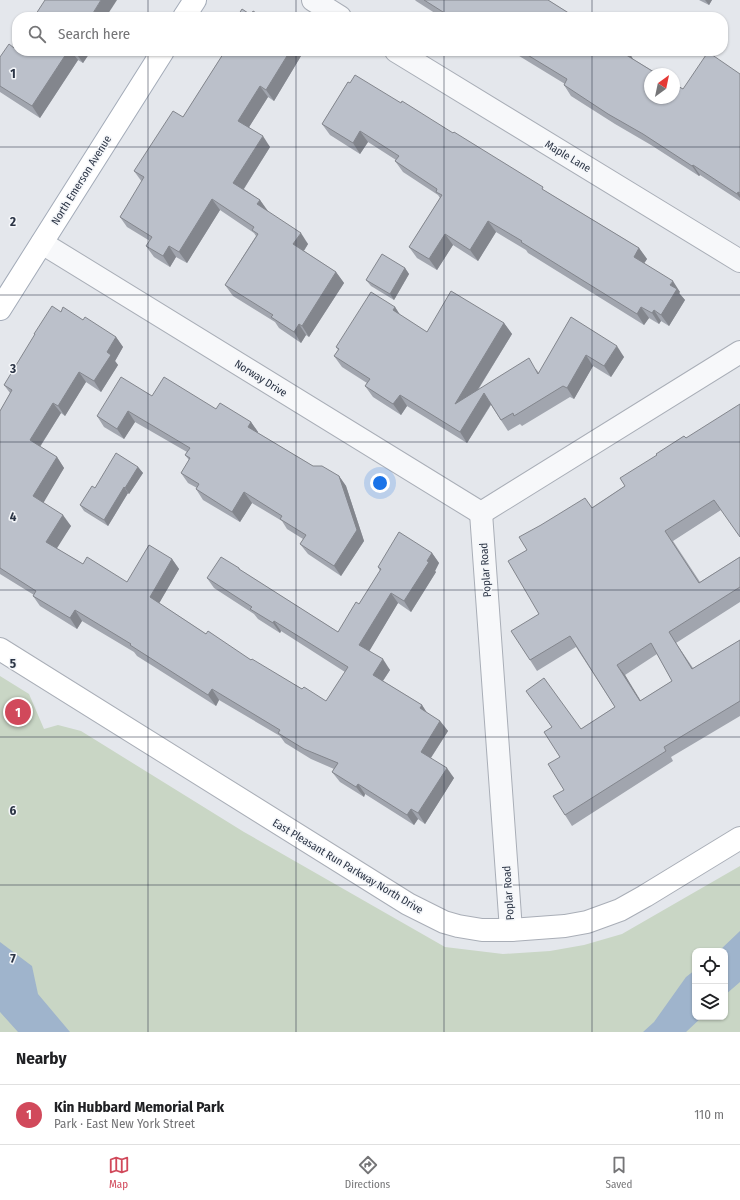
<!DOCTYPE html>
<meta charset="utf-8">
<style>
body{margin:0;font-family:"Fira Sans Condensed",sans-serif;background:#f6f6f6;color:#202124}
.controls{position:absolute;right:12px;bottom:12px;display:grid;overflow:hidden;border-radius:8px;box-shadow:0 1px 3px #0004}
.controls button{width:36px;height:36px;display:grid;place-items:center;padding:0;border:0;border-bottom:1px solid #e0e0e0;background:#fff;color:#202124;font:20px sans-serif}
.compass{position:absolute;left:644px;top:68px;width:36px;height:36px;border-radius:50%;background:#fff;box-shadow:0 1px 3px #0004;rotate:33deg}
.you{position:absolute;left:380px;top:483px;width:14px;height:14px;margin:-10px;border:3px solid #fff;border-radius:50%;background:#1a73e8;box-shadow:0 0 0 6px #1a73e833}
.badge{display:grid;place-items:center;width:26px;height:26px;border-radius:50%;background:#d1495b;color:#fff;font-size:13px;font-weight:700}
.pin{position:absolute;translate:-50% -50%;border:2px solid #fff;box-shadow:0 1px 4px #0006}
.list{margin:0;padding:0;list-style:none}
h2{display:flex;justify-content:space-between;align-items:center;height:52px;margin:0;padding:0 16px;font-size:17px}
h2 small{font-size:13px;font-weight:400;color:#757577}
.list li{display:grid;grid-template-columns:26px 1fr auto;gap:12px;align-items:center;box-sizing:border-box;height:60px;padding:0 16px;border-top:1px solid #e0e0e0}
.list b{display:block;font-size:15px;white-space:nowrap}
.list p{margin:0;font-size:13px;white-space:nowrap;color:#757577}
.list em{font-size:13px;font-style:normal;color:#757577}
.icon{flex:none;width:22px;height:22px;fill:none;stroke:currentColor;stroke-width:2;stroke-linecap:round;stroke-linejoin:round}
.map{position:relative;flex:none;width:740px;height:1032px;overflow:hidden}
.search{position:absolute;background:#fff;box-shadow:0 1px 3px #0004;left:12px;right:12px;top:12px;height:44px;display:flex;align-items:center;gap:10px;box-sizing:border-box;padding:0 14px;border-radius:16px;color:#757577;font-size:15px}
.sheet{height:112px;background:#fff}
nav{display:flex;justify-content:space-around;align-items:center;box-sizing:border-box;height:56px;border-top:1px solid #e0e0e0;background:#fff;font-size:11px;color:#757577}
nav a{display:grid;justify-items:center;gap:2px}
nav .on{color:#d1495b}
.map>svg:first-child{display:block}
</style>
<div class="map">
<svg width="740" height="1032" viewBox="0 0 740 1032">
<rect width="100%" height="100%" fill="#e4e7ec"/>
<!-- green -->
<path fill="#c9d6c5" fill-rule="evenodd" d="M0,676L29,694L44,729L58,725L81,731L244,832L445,947L503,954L550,951L584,945L622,934L740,866V1032H0ZM695,951H725V1017H695Z"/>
<!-- water -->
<g fill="#9fb4cc">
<polygon points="740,931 740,982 725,995 725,951 719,951"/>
<polygon points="0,942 32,966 38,994 70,1032 18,1032 0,1012"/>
<polygon points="695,970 695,1017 702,1017 686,1032 643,1032 654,1022 686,977"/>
</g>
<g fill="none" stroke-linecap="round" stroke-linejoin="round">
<defs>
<g id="minor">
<polyline points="313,0 340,17"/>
<polyline points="396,51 740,261"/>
<polyline points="42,243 481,513"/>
<polyline points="481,513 511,930"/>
<polyline points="481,513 740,352"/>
</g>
<polyline id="secondary" points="0,649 408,904 444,922 458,926 482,930 511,930 565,926 587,922 620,910 645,896 740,838"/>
<g id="primary">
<polyline points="184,17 195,0"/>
<polyline points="0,309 163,51"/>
</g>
</defs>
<!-- minor casing -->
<use href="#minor" stroke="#a9aeb7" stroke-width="24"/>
<!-- secondary casing -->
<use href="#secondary" stroke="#a9aeb7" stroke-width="24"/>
<!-- primary casing -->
<use href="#primary" stroke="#a3abb8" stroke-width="24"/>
<!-- minor -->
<use href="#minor" stroke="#f7f8fa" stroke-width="22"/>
<!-- secondary -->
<use href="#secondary" stroke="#fff" stroke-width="22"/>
<!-- primary -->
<use href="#primary" stroke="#fff" stroke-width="22"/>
</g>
<!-- wall -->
<g fill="#a1a5ae" fill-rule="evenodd">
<polygon points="415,0 548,0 575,17 441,17 416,1"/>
<polygon points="699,0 712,0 709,5"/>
<polygon points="17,51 91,51 83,63 78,60 40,118 0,92 0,57"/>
<polygon points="225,51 304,51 274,101 268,97 249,127 270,147 244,189 260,200 267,211 308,244 304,251 336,272 344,283 309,337 306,335 301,343 279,328 275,322 233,296 225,285 256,236 254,233 220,210 187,263 176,257 170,267 154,257 146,246 150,241 127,227 120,217 142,182 134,171 183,117"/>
<polygon points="494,51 502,51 500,55"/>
<polygon points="511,51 628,51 633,59 683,89 740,74 740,201 700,175 699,176 651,145 615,124 571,96 564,85 565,84"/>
<polygon points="348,82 547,192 639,248 647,259 644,263 680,292 679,293 685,300 669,326 661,321 659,324 649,318 644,325 528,253 526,250 496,232 478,261 453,245 437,270 417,258 409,247 440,198 438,195 403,172 395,161 396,160 368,142 360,154 330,135 322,124"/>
<polygon points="405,268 409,274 394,300 371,286 366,280"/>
<polygon points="395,307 400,315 427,332 504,323 512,334 478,390 536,369 539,373 571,317 624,357 611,377 593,366 574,399 570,397 522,426 520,424 508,431 491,405 467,443 407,406 401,415 373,397 365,386 367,383 342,367 334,356 338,350 336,347"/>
<polygon points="61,312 83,320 116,337 123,347 115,361 118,365 101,392 86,382 65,416 61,413 40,447 57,457 64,468 43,502 71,526 56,548 83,564 127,582 172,559 179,569 159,603 206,634 302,689 326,701 345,672 281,631 280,633 258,619 254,614 214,588 207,578 239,568 240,570 338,632 359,604 380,571 378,567 432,553 439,563 435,571 436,572 411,612 398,603 369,651 390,670 383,681 422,705 427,713 440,721 448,731 431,758 454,778 425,824 418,819 414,825 365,794 364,797 340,782 332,772 334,769 311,759 285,743 280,736 219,700 216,706 137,656 134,652 82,621 77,629 40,606 33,596 34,595 0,574 0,411 10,393 4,385"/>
<polygon points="152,396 216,409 251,422 258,432 258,433 313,466 339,476 346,486 364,541 341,576 308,554 300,544 303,539 287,529 282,521 252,503 240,522 203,500 196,489 197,488 188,483 181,473 189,460 185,455 187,452 135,422 124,439 104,427 97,416"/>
<path d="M684,436L721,510L673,541L700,582L740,557V602L676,643L693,668L740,640V716L671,757L673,761L572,826L565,815L564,790L560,757L581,729L615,707L576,647L537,671L530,660L539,614L527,550L625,486L657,455ZM657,654L672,681L640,701L625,675Z"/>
<polygon points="138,467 143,473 129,494 128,493 108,526 84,511 80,505 95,488"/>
</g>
<!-- shaded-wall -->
<g fill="#83868d">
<polygon points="101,0 117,0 106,17 95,17 93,13"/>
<polygon points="705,0 712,0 709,5"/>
<polygon points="68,51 71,51 78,60 40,118 32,106"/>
<polygon points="75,51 91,51 83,63 75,52"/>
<polygon points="290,51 304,51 274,101 266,90"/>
<polygon points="497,51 502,51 500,55"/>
<polygon points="624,51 628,51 633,59 630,64 623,53"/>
<polygon points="260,86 268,97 246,132 238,121"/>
<polygon points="360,131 368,142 360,154 353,143"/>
<polygon points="263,136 270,147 241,193 233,183"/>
<polygon points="693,165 700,175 699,176 692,166"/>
<polygon points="738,192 740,194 740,198 737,194"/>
<polygon points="212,199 220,210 187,263 179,252"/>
<polygon points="260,200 268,211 265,215 257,204"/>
<polygon points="488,221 496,232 478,261 470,250"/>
<polygon points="301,233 308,244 301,255 293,244"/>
<polygon points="445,234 453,245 437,270 429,259"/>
<polygon points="169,246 176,257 170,267 163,256"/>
<polygon points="639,248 647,259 641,268 634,257"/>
<polygon points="405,268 409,274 394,300 390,294"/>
<polygon points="336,272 344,283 309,337 302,326"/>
<polygon points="673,281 680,292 679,293 685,300 669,326 661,315 670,285"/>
<polygon points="395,307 402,318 393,310"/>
<polygon points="641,307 649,318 644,325 637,314"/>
<polygon points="654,310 661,321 659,324 652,313"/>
<polygon points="504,323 512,334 462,415 455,404"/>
<polygon points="299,324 306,335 301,343 294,332"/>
<polygon points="116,337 123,347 115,361 118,365 101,392 94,381 107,352"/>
<polygon points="617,346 624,357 611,377 604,366"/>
<polygon points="586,355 593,366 574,399 567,388"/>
<polygon points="79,372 86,382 65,416 58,406"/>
<polygon points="484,393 491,404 467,443 460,432"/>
<polygon points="400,395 407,406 401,415 393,404"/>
<polygon points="53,403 61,413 37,451 30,440"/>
<polygon points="128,411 135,422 124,439 117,429"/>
<polygon points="251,422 258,432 255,438 248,427"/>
<polygon points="57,457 64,468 41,507 33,496"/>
<polygon points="138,467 143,473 129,494 125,488"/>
<polygon points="339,476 346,486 364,541 341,576 334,566"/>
<polygon points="124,487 128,493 108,526 104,520"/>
<polygon points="244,492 252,503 240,522 232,512"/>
<polygon points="63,515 71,526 54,553 46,542"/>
<polygon points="432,553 439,563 435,571 436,572 411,612 404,601"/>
<polygon points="172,559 179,569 157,607 150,597"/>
<polygon points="391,593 398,603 367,655 359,645"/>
<polygon points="75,610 82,621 77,629 70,618"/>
<polygon points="274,621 281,631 280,633 273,623"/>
<polygon points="669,632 676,643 699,679 692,669"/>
<polygon points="383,659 390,670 380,685 373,675"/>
<polygon points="617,665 625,675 647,711 640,701"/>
<polygon points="212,689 219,700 216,706 208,695"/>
<polygon points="422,705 429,716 420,708"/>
<polygon points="440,721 448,731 428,762 421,752"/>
<polygon points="447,768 454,778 425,824 418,813"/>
<polygon points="358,784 365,794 364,797 356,787"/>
<polygon points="411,809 418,819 414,825 407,815"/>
</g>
<!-- building -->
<g fill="#bbc0ca" stroke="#83868d" fill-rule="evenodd">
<polygon points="45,0 101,0 93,13 98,16 97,17 34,17"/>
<polygon points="424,0 548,0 575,17 451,17"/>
<polygon points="242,9 251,15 253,11 263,17 237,17"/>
<polygon points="9,44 14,48 17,44 17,51 68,51 32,106 0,86 0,57"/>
<polygon points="225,51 290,51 266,90 260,86 238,121 263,136 233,183 260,200 257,204 301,233 293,244 336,272 302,326 299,324 294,332 271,317 273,315 225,285 258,234 252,230 254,227 212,199 179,252 169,246 163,256 146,246 152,237 120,217 144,177 134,171 173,111 183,117"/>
<polygon points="521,51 624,51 623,53 657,74 650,74 650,98 674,98 674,84 683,89 708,52 740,74 740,193 738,192 737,194 693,165 692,166 643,134 608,114 564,85 567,79"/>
<polygon points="355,75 401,103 402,101 453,133 454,132 543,187 542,189 639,248 634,257 673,281 670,285 677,289 661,315 654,310 652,313 641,307 637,314 521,242 522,241 488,221 470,250 445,234 429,259 409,247 442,195 436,192 437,189 395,161 399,156 360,131 353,143 322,124 348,82 350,83"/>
<polygon points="382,254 405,268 390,294 366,280"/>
<polygon points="451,291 504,323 455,404 529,358 538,374 571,317 617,346 604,366 586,355 567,388 563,386 514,416 513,413 501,420 484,393 460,432 400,395 393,404 365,386 370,379 334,356 339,349 336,347 371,292 395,307 393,310 427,332"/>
<polygon points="52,306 61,312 63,307 83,320 85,317 116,337 107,352 111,355 94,381 79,372 58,406 53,403 30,440 57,457 33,496 63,515 46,542 83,564 87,557 127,582 149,545 172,559 150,597 206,634 208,631 251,660 252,659 302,689 304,687 326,701 348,667 274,621 273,623 250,609 252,607 207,578 221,557 239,568 239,569 338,632 356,602 359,604 381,569 378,567 399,532 432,553 427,561 429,562 404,601 391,593 359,645 383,659 373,675 422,705 420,708 440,721 421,752 447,768 418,813 411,809 407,815 358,784 356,787 332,772 338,763 304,749 278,733 280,730 212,689 208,695 130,645 131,644 75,610 70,618 33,596 36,591 0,568 0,411 12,390 4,385 35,334 34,334"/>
<polygon points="121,377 152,396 164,377 216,409 220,403 251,422 248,427 313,466 322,466 339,476 357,530 334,566 300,544 306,535 280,519 282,516 244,492 232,512 196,489 199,484 181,473 190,458 185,455 190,448 128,411 117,429 97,416"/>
<path d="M740,404V537L714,500L665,531L699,583L740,557V587L669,632L692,669L740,640V701L664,747L666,751L565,815L553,796L564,790L548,764L560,757L544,732L552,727L526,691L544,678L581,729L615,707L570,636L530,660L511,631L539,614L508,561L527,550L519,537L541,525L585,498L592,508L625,486L620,478L657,455L656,454L684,436L686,438ZM651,643L672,681L640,701L617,665Z"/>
<polygon points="116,453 138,467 125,488 124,487 104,520 80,505 92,486 95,488"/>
</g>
<!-- grid -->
<path fill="none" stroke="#2b3445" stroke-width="1" stroke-opacity="0.55" d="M148,0V17M296,0V17M444,0V17M592,0V17M148,51V1032M296,51V1032M444,51V1032M592,51V1032M0,147H740M0,295H740M0,442H740M0,590H740M0,737H740M0,885H740"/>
<g text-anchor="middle" stroke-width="3" stroke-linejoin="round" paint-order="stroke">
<!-- street labels -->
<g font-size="11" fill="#2b3445" stroke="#f4f6f9">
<text transform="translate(568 156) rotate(31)" y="4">Maple Lane</text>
<text transform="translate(81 180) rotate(-58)" y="4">North Emerson Avenue</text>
<text transform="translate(261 378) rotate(32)" y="4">Norway Drive</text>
<text transform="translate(485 570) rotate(-94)" y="4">Poplar Road</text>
<text transform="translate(348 866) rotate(31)" y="4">East Pleasant Run Parkway North Drive</text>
<text transform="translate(508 893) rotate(-94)" y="4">Poplar Road</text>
</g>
</g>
<g font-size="13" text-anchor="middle" font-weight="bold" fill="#2b3445" stroke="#f4f6f9" stroke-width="3" stroke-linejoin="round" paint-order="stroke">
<text x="13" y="78">1</text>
<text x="13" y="226">2</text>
<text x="13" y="373">3</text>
<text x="13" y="521">4</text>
<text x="13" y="668">5</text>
<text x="13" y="815">6</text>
<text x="13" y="963">7</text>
</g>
</svg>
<div class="controls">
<button><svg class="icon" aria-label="locate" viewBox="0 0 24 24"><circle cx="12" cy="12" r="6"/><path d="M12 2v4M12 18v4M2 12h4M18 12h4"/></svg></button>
<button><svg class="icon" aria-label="layers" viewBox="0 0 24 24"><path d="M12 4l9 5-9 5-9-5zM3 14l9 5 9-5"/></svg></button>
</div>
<svg class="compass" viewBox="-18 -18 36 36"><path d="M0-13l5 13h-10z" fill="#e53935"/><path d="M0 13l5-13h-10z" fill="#757577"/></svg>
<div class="you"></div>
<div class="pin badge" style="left:18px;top:712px">1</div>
<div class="search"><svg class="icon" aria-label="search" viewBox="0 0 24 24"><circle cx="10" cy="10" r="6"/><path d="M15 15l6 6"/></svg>Search here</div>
</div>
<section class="sheet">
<h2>Nearby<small></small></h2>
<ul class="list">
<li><span class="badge">1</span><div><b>Kin Hubbard Memorial Park</b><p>Park · East New York Street</p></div><em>110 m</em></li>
</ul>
</section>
<nav>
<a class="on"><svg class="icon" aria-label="map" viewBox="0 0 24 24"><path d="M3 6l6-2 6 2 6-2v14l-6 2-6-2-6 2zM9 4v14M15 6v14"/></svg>Map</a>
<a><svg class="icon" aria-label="directions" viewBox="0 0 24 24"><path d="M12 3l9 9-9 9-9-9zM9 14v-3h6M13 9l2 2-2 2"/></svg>Directions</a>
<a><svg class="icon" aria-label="saved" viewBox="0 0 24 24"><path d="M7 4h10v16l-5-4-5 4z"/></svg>Saved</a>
</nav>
